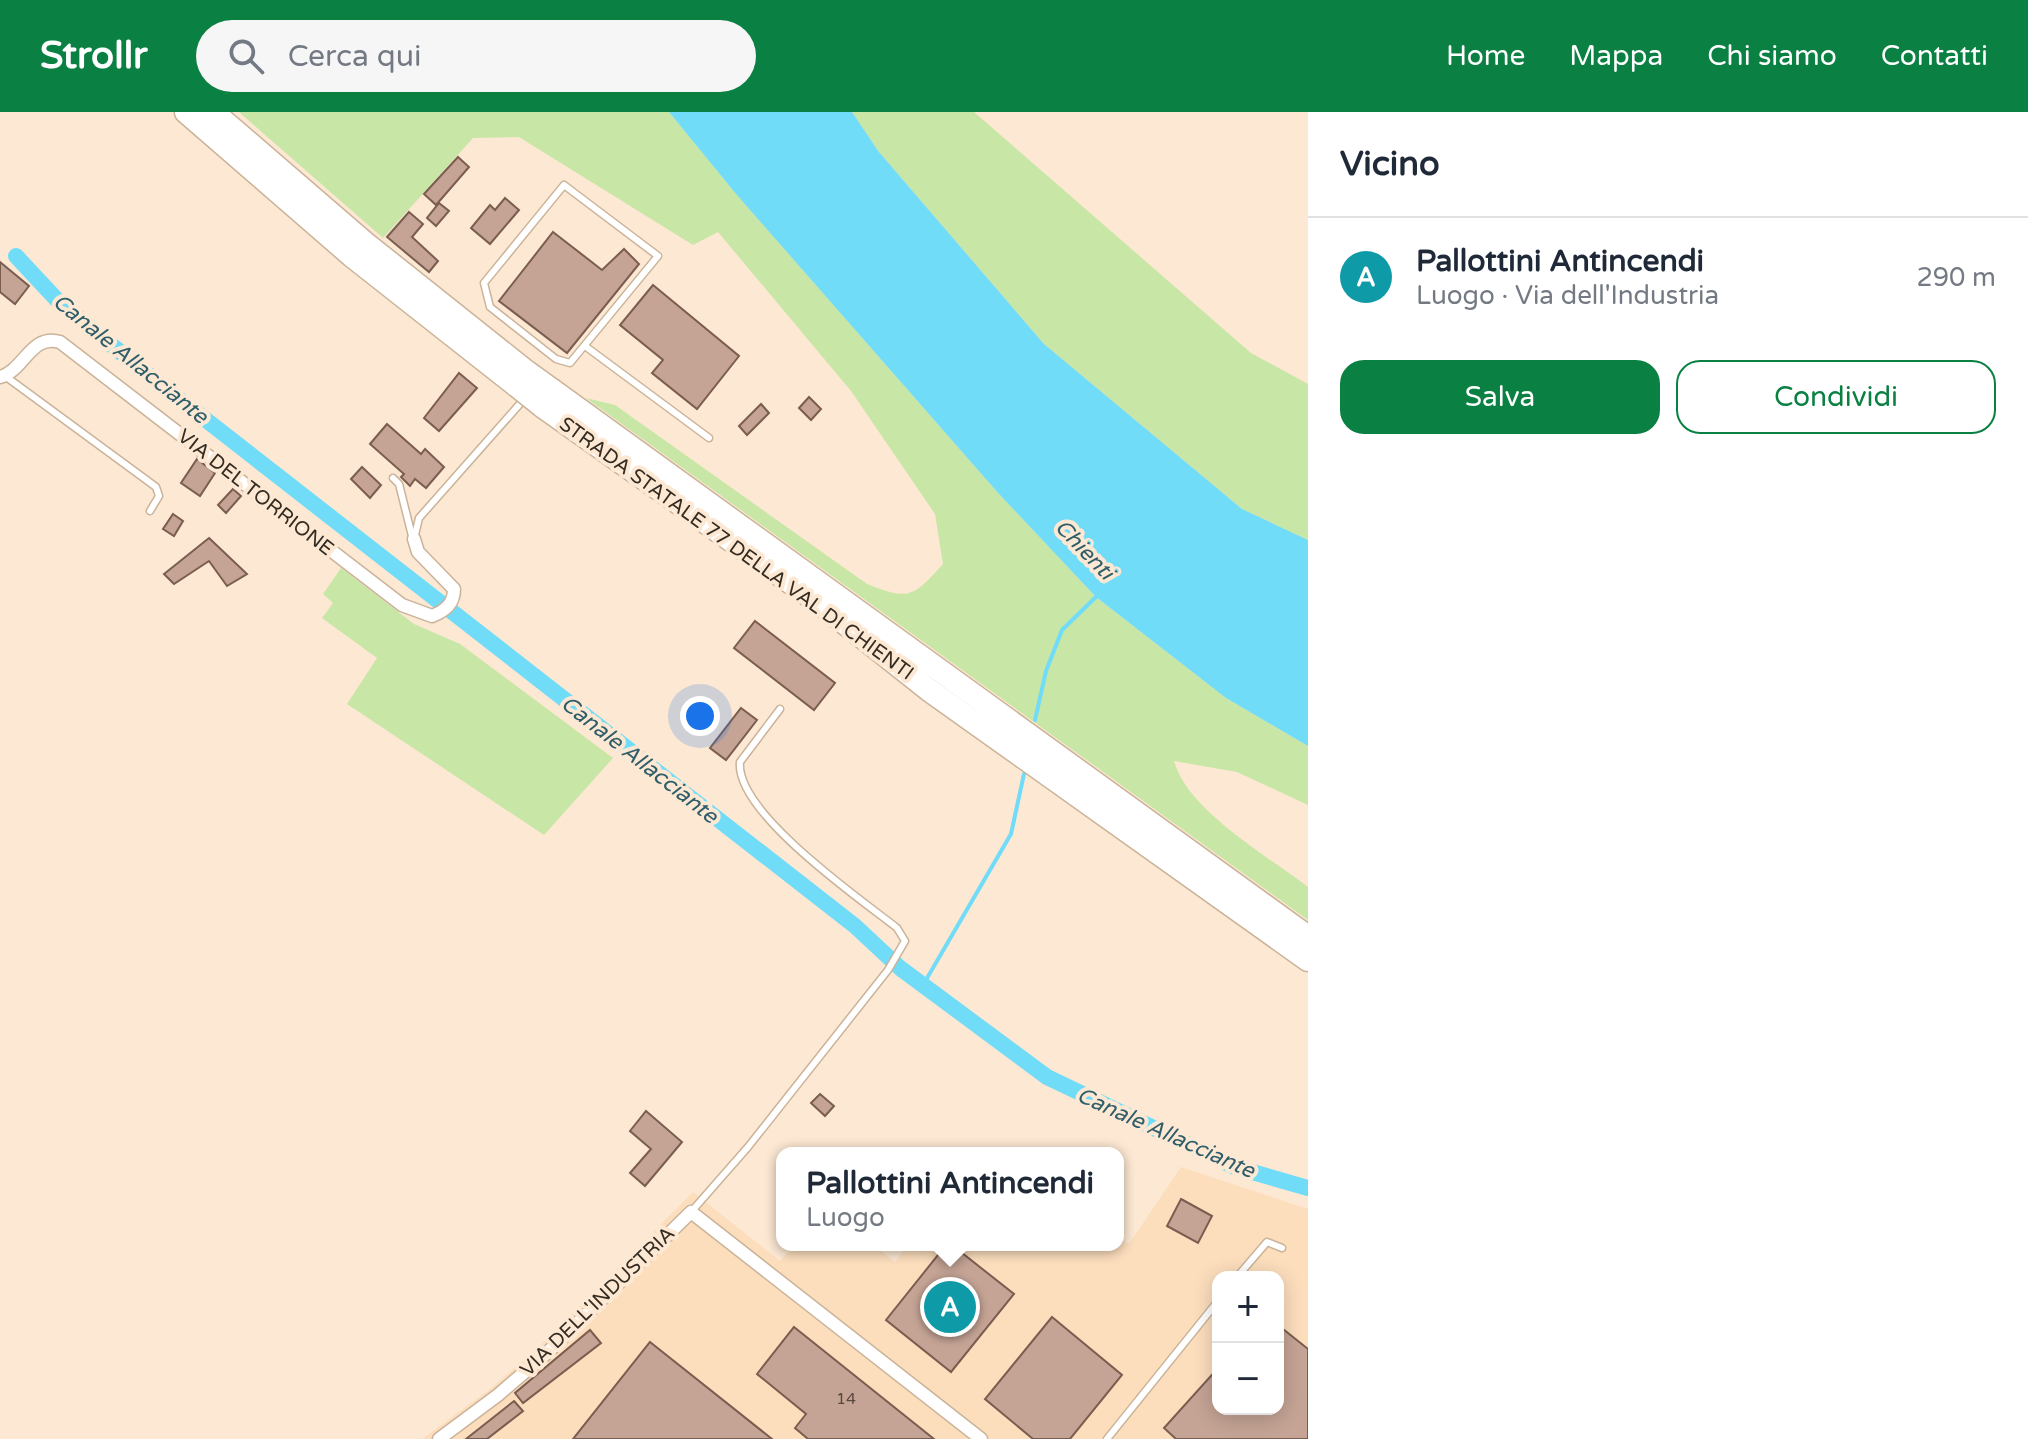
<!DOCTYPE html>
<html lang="it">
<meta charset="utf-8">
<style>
body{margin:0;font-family:"Varela Round",sans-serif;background:#f6f6f7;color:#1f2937}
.controls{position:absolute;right:24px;bottom:24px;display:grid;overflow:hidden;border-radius:16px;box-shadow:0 4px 20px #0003}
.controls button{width:72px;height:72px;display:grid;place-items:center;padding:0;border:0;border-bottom:2px solid #e0e1e3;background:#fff;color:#1f2937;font:40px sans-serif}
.you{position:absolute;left:700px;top:604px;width:28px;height:28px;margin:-20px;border:6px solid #fff;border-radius:50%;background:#1a73e8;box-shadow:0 0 0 12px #1a73e833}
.badge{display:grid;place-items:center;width:52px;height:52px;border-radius:50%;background:#0b8043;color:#fff;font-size:26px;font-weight:700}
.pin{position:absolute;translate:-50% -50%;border:4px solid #fff;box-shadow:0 2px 8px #0006}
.popup{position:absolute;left:776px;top:1035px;width:348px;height:104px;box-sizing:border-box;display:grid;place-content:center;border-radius:16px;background:#fff;filter:drop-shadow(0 2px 6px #0005);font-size:26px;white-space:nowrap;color:#747a83}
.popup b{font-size:30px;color:#1f2937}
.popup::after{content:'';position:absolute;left:50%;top:100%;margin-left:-16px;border:16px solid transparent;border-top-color:#fff}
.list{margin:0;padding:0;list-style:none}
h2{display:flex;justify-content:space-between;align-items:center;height:104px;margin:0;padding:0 32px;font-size:34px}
h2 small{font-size:26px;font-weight:400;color:#747a83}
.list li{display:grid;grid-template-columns:52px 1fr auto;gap:24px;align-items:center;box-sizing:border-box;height:120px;padding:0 32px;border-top:2px solid #e0e1e3}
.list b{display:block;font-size:30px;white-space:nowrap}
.list p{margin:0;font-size:26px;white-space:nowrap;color:#747a83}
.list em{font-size:26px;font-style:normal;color:#747a83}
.actions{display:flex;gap:16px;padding:24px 32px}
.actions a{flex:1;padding:18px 0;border:2px solid #0b8043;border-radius:24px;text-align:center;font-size:28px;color:#0b8043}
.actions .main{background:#0b8043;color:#fff}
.icon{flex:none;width:44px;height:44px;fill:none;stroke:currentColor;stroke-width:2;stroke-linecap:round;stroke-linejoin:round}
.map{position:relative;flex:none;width:1308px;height:1327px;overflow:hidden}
header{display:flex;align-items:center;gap:48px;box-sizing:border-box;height:112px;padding:0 40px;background:#0b8043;color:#fff}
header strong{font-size:38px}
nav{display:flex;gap:44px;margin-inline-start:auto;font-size:28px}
.search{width:560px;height:72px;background:#f6f6f7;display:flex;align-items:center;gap:20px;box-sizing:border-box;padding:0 28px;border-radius:44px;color:#747a83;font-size:30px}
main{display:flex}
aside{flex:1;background:#fff}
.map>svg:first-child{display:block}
</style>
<header>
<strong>Strollr</strong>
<div class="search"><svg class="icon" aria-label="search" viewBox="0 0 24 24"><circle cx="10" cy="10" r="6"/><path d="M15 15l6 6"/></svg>Cerca qui</div>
<nav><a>Home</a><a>Mappa</a><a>Chi siamo</a><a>Contatti</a></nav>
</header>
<main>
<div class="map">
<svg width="1308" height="1327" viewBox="0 0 1308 1327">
<rect width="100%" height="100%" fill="#fce8d3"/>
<!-- built -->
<path fill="#fcdebd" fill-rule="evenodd" d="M1181,1055L1308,1097V1327H422L489,1278L540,1234L693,1080L780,1149L794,1133H874L895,1150L908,1133H1118V1126L1129,1132ZM1218,1165H1278V1297H1218Z"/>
<!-- green -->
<g fill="#c8e6a5">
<path d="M239,0H669L736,82L999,382L1096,485L1226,586L1308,634V693L1237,660L1174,649C1187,698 1269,745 1308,775V808L586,286L615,293L867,472C910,489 913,485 943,452L935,402L851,279L718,120L693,133L519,25L473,26L383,126Z"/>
<polygon points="852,0 974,0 1251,241 1308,272 1308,428 1242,397 1044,232 879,40"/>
<polygon points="341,456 414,512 460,532 613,646 544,723 347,592 377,546 322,506 333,491 323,482"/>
</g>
<!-- water -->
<polygon fill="#70dcf8" points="669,0 852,0 879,40 1044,232 1242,397 1308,428 1308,634 1226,586 1096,485 999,382 736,82"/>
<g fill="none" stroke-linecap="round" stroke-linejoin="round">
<!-- stream -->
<g stroke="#70dcf8" stroke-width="4">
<polyline points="1035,608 1046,559 1062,518 1099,482"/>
<polyline points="923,873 1011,722 1024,662"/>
</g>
<!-- canal -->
<polyline stroke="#70dcf8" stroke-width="16" points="16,144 58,189 142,258 855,814 900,856 1047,965 1235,1055 1308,1076"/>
</g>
<!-- building -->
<g fill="#c5a495" stroke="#7b5d50" stroke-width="2">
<polygon points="458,45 469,55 436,93 424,82"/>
<polygon points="505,86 519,98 490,132 471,116 490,93 495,98"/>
<polygon points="439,91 449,99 436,114 427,106"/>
<polygon points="409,100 423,112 412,125 438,149 429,160 387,125"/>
<polygon points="553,120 602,158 624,137 639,152 567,241 499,189"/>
<polygon points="0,150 29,174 15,192 0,180"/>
<polygon points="653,173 739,244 697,297 652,261 663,248 620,213"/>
<polygon points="459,261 477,276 439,319 424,306"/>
<polygon points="809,285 821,297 811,308 799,296"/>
<polygon points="761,292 769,301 747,323 739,314"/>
<polygon points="387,312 421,342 425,337 444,355 426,376 415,367 410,374 401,365 404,362 370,332"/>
<polygon points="197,347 215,361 200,384 181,371"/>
<polygon points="362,355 381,373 370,386 351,367"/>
<polygon points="233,377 241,384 226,401 218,393"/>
<polygon points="173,402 183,409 174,424 163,417"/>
<polygon points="209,426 247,462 227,474 209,449 174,472 164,462"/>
<polygon points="755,509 835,571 814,598 734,536"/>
<polygon points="741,596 757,608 726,648 710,636"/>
<polygon points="820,982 834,994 825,1004 811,991"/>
<polygon points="646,999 682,1030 645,1074 630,1061 651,1037 630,1019"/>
<polygon points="1181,1087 1212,1104 1198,1131 1167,1114"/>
<polygon points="946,1133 952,1133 1014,1182 951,1260 886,1208"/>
<polygon points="1052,1205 1122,1263 1070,1327 1033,1327 985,1287"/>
<polygon points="794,1215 934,1327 808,1327 795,1316 806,1302 757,1262"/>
<polygon points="1283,1217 1308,1237 1308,1327 1176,1327 1164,1316 1218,1256 1218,1297 1278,1297 1278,1224"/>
<polygon points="590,1218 601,1231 523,1291 515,1281"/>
<polygon points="650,1230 772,1327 573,1327"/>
<polygon points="514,1289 523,1299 487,1327 466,1327"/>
</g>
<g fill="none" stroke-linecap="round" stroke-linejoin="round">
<defs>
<g id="service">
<polygon points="564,73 658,144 570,251 556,247 490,195 484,171"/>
<polyline points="585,234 709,326"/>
<polyline points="5,264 156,375 159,384 150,399"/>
<polyline points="393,366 399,372 412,424"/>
<polyline points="414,427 419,406 526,285"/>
<path d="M691,1100L748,1035L888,858L905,829L897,816C859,786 735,700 740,650L780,597"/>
<polyline points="1237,1165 1267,1130 1282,1136"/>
<polyline points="1107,1327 1218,1189"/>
</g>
<g id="minor">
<path d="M0,265C24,259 31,221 60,230L402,493L432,504C445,499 454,492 454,477L418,440L414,427"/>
<polyline points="439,1327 498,1283 548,1240 691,1100 981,1327"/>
</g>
<g id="trunk">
<polyline points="186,0 352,144 517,274"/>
<polyline points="213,0 365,131 527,260"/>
<polyline points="552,278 1308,825"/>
<polyline points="542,294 818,490 929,578 1308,848"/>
</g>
</defs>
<!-- service casing -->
<use href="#service" stroke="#cab399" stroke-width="9"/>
<!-- minor casing -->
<use href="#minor" stroke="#cab399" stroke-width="15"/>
<!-- trunk casing -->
<use href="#trunk" stroke="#cab399" stroke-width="25"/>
<!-- service -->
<use href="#service" stroke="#fff" stroke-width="6"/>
<!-- minor -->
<use href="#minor" stroke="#fff" stroke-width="12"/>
<!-- trunk -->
<use href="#trunk" stroke="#fff" stroke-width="22"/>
<defs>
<g id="trunk-bridge">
<polyline points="527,260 552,278"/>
<polyline points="517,274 542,294"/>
</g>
</defs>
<!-- trunk-bridge casing -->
<use href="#trunk-bridge" stroke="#cab399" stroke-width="25" stroke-linecap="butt"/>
<!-- trunk-bridge -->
<use href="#trunk-bridge" stroke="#fff" stroke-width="22"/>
</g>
<g text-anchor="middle" stroke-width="8" stroke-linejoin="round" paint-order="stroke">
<!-- number labels -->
<g font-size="16" fill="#58493e">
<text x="846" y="1292">14</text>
</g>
<!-- street labels -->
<g font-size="20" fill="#342b21" stroke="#fce8d3">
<text transform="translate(256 380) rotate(38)" y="7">VIA DEL TORRIONE</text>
<text transform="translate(737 436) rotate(36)" y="7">STRADA STATALE 77 DELLA VAL DI CHIENTI</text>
<text transform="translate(597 1189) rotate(-44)" y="7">VIA DELL'INDUSTRIA</text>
</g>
<!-- water labels -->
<g font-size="22" font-style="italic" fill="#2f5e6a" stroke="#fce8d3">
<text transform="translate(131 246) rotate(39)" y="8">Canale Allacciante</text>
<text transform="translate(1085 437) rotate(46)" y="8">Chienti</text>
<text transform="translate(640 647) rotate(38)" y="8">Canale Allacciante</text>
<text transform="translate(1166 1020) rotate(24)" y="8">Canale Allacciante</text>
</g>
</g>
</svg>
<div class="controls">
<button>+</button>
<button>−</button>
</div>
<div class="you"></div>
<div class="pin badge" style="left:950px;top:1195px;background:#0f9aa8">A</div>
<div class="popup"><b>Pallottini Antincendi</b>Luogo</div>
</div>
<aside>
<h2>Vicino<small></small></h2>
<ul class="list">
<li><span class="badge" style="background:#0f9aa8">A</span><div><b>Pallottini Antincendi</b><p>Luogo · Via dell'Industria</p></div><em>290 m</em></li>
</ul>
<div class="actions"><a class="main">Salva</a><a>Condividi</a></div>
</aside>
</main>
